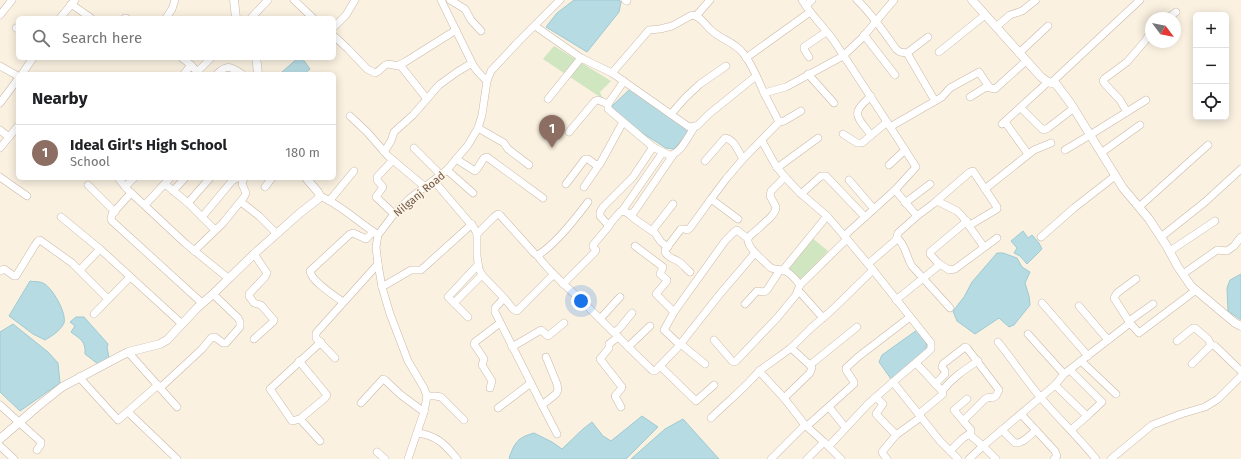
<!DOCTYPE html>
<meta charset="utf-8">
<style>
body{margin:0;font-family:"Fira Sans",sans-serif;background:#f6f6f6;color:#202124}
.controls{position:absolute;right:12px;top:12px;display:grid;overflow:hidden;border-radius:6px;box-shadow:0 2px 10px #0003}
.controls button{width:36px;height:36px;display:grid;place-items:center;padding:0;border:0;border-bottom:1px solid #e0e0e0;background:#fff;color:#202124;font:20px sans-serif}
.compass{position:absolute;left:1145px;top:12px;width:36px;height:36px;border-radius:50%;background:#fff;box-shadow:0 2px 10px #0003;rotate:122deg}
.you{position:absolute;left:581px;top:301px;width:14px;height:14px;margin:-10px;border:3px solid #fff;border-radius:50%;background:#1a73e8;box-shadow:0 0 0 6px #1a73e833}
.badge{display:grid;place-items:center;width:26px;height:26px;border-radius:50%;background:#0f766e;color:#fff;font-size:13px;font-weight:700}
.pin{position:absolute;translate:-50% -33px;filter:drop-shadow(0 1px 2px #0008)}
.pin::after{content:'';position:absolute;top:21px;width:14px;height:12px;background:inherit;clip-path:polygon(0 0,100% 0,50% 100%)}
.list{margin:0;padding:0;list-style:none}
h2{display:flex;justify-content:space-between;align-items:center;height:52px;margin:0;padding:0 16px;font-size:17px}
h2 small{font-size:13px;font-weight:400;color:#757577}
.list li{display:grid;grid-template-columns:26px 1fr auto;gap:12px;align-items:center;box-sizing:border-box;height:56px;padding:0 16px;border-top:1px solid #e0e0e0}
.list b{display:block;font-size:15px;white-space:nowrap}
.list p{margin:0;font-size:13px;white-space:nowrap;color:#757577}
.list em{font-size:13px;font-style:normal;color:#757577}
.icon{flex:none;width:22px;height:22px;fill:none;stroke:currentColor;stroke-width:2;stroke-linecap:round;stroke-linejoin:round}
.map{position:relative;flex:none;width:1241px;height:459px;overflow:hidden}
.search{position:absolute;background:#fff;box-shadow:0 2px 10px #0003;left:16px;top:16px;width:320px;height:44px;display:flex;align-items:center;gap:10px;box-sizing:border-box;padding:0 14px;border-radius:6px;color:#757577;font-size:15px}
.panel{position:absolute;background:#fff;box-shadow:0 2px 10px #0003;left:16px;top:72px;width:320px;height:108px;border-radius:6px}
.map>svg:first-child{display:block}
</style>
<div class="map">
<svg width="1241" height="459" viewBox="0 0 1241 459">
<rect width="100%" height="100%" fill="#faf1e1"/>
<!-- green -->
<g fill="#cfe6c1">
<polygon points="554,46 611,81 600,92 603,99 543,59"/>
<polygon points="811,237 828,251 800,280 788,267"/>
</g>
<!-- water -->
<g fill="#b7dbe2" stroke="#9ecad3">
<polygon points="574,0 619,0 621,2 619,12 587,52 546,27 557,13"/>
<polygon points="298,58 302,58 310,69 304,74 283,74 282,72"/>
<polygon points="630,89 689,129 688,134 674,149 666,148 614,115 611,107"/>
<polygon points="1023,231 1028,238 1032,235 1039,243 1042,249 1027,264 1020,256 1014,253 1017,248 1011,241"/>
<polygon points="997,253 1003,253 1017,258 1022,267 1030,272 1025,283 1029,296 1030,305 1014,325 1009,327 999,318 975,334 957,321 953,311 964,297 972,282"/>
<polygon points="1241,274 1241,320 1228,311 1227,288 1230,280"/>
<path d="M30,281C33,282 39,281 43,283C52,287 67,313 64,323C60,331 52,336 45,340L33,334L9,316Z"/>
<path d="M76,317H84L108,344L107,347L109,358L98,364L85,354C86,341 80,339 71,332L75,326L70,322Z"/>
<polygon points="13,324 48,352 58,363 60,383 20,411 0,392 0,332"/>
<polygon points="917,330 927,343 925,352 891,379 879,362 882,355"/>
<path d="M642,416L658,427L626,459H510L509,458C515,442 517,438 534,433L552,442L562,449L583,429L592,422L603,436L611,441Z"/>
<polygon points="683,419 719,459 631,459 665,429"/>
</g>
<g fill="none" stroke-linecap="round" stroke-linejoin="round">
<defs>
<g id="minor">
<polyline points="294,0 313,18"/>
<path d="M441,0L473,65C477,72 482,76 487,81"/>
<polyline points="450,0 465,9 471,20 481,31"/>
<polyline points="625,0 627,1"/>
<path d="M802,0C811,15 824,27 834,41C862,83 889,125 916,167L895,190L917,216L933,204L970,172L973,171L997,207V209L970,225"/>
<path d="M857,0C872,14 884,32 896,49L900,52L907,53L935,101"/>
<polyline points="71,4 91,18"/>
<polyline points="806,6 812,0"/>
<polyline points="0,15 12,0"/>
<polyline points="696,16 710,0"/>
<polyline points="60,18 75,0"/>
<polyline points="125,18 126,18"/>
<polyline points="166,18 172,9 175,0"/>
<polyline points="251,18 268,0"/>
<polyline points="1168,18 1176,12"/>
<path d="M535,26L581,58L612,73L649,30L660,29L672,26L692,15C701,16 705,25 711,30C720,39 734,42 742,52C752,63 758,80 764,93L786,87L843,56L862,38L894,0"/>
<polyline points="334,27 346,15 355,0"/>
<polyline points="996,27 1010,15 1022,11 1036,0"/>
<polyline points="16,28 18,29"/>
<polyline points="864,35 895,75"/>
<path d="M334,36L348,49L367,69L375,73C386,68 381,61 397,66L405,62L456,30"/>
<polyline points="939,52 985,15"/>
<polyline points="907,53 928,37"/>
<polyline points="1019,53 1048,26"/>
<polyline points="809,57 804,49 804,47 826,32"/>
<polyline points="182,58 191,65 199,74"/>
<polyline points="746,58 810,12"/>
<polyline points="400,65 427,99"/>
<polyline points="0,66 18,76"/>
<polyline points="197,72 211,58"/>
<polyline points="612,73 689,127 697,126 709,114 756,76"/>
<polyline points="22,74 33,58"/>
<polyline points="184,74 191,65"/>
<path d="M217,74C227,64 231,67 242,74"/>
<polyline points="808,74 834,103"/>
<path d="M624,81L608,104V109L653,147L669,155C680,155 689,135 695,126"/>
<polyline points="1051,83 1140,0"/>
<path d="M871,96C867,100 860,105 858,111C855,118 867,129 871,135"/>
<polyline points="970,97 986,87 995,89 1026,61"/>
<polyline points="548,99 581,58"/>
<polyline points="0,103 18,79"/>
<polyline points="1021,108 1041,128 1044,130 1048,128 1074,108"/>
<polyline points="1127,112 1120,100 1105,84 1103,81 1104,79 1127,62 1145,41 1151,32"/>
<polyline points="671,114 685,98 700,84 726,66"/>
<polyline points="350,116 367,132 388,156 425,187"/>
<polyline points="779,122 784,121 801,111"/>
<polyline points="1005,122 1028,154"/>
<polyline points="1002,124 1048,82"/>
<polyline points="890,127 942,97 950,88 979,72 989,87"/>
<polyline points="478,128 504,143 508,149 529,165"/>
<polyline points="0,130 9,137"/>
<polyline points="569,132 595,101 598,100 608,104"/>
<polyline points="843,134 857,143 862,143 887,122"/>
<polyline points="0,148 18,126"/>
<polyline points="414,148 441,175"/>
<polyline points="1065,150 1090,135 1146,100"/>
<polyline points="384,152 391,141 394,132 413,115 439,85 457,72 472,63"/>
<polyline points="1101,153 1140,125"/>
<polyline points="456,159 475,171 477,169 484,158 487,157 543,198"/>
<polyline points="393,160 377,177 377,180 383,187 376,197 394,214"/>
<path d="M705,161L725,138C734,139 738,151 743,159L779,122L764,93"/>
<polyline points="889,165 905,150"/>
<polyline points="777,168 818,138"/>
<polyline points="447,170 473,193"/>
<polyline points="0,177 27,196"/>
<polyline points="785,177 799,192 827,216 847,239"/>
<polyline points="118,178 128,190 186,244 228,278"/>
<polyline points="849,180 874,209"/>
<polyline points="434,181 474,228 477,234 477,256 479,269 482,275 504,298 495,308 495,312 542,405 556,394 558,390 557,384 546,357"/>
<polyline points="165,184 188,203 215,230"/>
<polyline points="566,184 585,159 588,159 596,165 600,164 623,122"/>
<polyline points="88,185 115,212"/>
<polyline points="125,187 134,178"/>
<polyline points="265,187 272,178"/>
<polyline points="584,187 599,165"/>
<polyline points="985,189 1034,150 1051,143"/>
<polyline points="173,191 185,178"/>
<polyline points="131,193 112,214 111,219 112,221 202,303"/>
<polyline points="801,194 821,176 826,176 865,217"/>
<path d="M320,196C341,205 358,222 377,234"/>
<polyline points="330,200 354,171"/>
<polyline points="937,201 957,211 962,216 984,247"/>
<polyline points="241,202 259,216 276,233"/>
<polyline points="188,203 210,178"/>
<polyline points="905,203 930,184"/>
<polyline points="145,205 170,178"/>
<polyline points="1139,207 1208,145"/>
<polyline points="622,211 663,152"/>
<polyline points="629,214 636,220 655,233 661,242 668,247"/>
<polyline points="61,217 100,249 182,324"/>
<polyline points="202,217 232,181 237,178 244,178"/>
<polyline points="738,219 711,199 726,179 743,159"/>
<polyline points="608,226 620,212 624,211 629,214 634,212 673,155"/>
<polyline points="652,231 673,204"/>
<path d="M477,234L494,217L498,214L500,215L535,254L538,255C555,245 576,218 588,202"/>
<polyline points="844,236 895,190"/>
<polyline points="1041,237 1074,208 1115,176"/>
<polyline points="1161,237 1205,202 1241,169"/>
<path d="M897,238C906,245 906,257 912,266L950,308"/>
<polyline points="635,246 663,267 660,274 667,280 667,281 656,294 674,312 664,330 680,345"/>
<polyline points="194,251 223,223 244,197 246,193 242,184 244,178"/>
<polyline points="1170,251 1215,221"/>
<path d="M537,255C550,273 566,286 582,301C605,324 628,347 652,370L654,371L656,370L681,344"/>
<polyline points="938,263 949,270 955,269 997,238"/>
<polyline points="868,264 896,240 898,233 917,216"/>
<polyline points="80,270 100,249"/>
<polyline points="783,270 827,216"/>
<polyline points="0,271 4,269 14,276 16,276 35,245 38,241 40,240 72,263 108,299"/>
<path d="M690,272C686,269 683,264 679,262C674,258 669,259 665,252V250L681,229H684L687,230L690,228L711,199"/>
<polyline points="1183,274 1217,250 1227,251 1234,246 1241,237"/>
<polyline points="563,284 595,252 596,250 593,247 593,245 609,226 600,216 600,212 603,207 633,177 653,147"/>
<polyline points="800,285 847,239 873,270 931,343 931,349 927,353 893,382"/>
<polyline points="382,287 411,270 421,270 472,224"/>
<polyline points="798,290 823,318"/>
<polyline points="505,299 513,309 517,311 553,275"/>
<polyline points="896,300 937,267 938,265 938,263 930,254 930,252 967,221"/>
<path d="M343,302C335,296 311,281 310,271L350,234L353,233L366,239L373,232"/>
<polyline points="454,303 482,275"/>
<polyline points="1042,303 1088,356"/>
<polyline points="745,304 757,291 764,292 767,290 780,270"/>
<polyline points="1079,306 1108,340"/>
<polyline points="674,312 725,241 734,232 737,230 747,238"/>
<polyline points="94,314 130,277"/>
<polyline points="468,317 448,297 477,266"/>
<polyline points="600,319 620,297"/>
<polyline points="1129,321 1153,304"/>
<polyline points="1130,323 1114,298 1117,293 1136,279"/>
<polyline points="614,332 619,329 632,313"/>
<polyline points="1028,334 1064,374"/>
<polyline points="618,337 609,344 609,348 600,359 622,387 621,389 615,396 621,407"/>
<polyline points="254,339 273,322 274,320 261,305 254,303 249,296 249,294 265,277 267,273 254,254"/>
<path d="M714,340L732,361L734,362L736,361L777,318L796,295L800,285C796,280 791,273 785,271C781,269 776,270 771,268C766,263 743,245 749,237C751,234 756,231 758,229C762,225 766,221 770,218C773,214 776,212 776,207L770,196L771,191L785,177L776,166L762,141"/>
<polyline points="1177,341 1193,328 1195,328 1208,339 1211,345"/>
<path d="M998,342C1013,360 1026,381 1042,399C1059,419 1079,438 1096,459"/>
<polyline points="512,347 541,330 548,336 564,323"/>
<polyline points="628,347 650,326"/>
<polyline points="128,352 177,407"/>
<polyline points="335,358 316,338 316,333 378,264"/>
<polyline points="299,361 327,395 325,398 300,419"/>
<polyline points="1081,361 1116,394"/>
<polyline points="916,363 942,391 943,394 919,414"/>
<polyline points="705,364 682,345 682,342 720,294 755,253"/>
<polyline points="1192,364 1211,345 1215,346 1241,371"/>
<polyline points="810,365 857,327"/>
<polyline points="660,366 696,401 714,385"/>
<polyline points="759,371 791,348 811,328 832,310 873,270"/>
<polyline points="79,377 118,420 158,385"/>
<polyline points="935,384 945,374 945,371 942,367 943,364 965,347 967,348 999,390 996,396 992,398 989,397 985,399 965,419 964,422 971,430 970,435 983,446 996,459"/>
<polyline points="1055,385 1087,416 1102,402 1070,370"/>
<polyline points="160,388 202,349 211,338 215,337 223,343 226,343 240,327 240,322 238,318 213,294"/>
<polyline points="490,388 492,381 482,365 484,359 474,344 475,342 500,323"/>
<path d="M942,391C952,378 964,370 978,361"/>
<polyline points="427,396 435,396 441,397 464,420"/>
<polyline points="876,397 883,404 876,414 896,435 882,452 883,454 887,459"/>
<polyline points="784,398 810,373 812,367 791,348"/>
<polyline points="361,403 383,379 385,380 401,395 424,412"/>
<polyline points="0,405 41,442 41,444 37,450"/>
<polyline points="542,405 557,434"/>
<polyline points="829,407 845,427"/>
<polyline points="498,408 531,383"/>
<polyline points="128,412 177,459"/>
<polyline points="1021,414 1055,451 1057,456 1054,459"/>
<path d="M711,418C727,402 745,388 759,371L784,398L805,425"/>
<polyline points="964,422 954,410 967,399"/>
<polyline points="807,426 854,384 854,382 846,370 846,368 858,357 910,317"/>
<path d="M1002,430L1015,443C1023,444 1030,435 1036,430"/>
<polyline points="1071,430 1087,416"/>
<path d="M417,433C436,435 445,444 457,459"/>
<polyline points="896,435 921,417"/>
<polyline points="320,441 300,419 292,421 270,389 321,342"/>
<polyline points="0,446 14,459"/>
<polyline points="829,446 868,404 893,382 940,441 958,459"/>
<polyline points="950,451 962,439 969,434"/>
<polyline points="377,452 385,459"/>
<polyline points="408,459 424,412 427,396 424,388 408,361 390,314 382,287 378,264 376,247 378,235 394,214 409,199 447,170 468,145 478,128 482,115 487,81 491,71 518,42 560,0"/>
<polyline points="771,459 805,425 824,442 841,459"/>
<polyline points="807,459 824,442"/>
<polyline points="969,459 983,446 1055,385 1064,374 1130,323 1139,333 1196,290"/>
<polyline points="1111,459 1152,425 1181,414 1205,407 1218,399 1241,376"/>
</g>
<g id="tertiary">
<polyline points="234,0 236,18"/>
<polyline points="972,0 1041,77 1048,82 1056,84 1071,104 1123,188 1149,219 1166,245 1178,267 1191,286 1235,323 1241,326"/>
<polyline points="256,58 257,64 258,74"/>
<polyline points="0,439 37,407 62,387 128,352 160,344 167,340 198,307 213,294 254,254 300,213 318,199 320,196 318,192 306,178"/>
</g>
</defs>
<!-- minor casing -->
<use href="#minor" stroke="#cab8a9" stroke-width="8"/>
<!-- tertiary casing -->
<use href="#tertiary" stroke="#cab8a9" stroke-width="9"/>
<!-- minor -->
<use href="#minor" stroke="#fff" stroke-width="7"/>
<!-- tertiary -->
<use href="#tertiary" stroke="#fff" stroke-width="8"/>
</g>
<g text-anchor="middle" stroke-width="3" stroke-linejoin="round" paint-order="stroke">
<!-- street labels -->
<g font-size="11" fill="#6f584a" stroke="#fef5e6">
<text transform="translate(419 194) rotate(-40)" y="4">Nilganj Road</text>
</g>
</g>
</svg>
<div class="controls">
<button>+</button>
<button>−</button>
<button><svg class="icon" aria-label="locate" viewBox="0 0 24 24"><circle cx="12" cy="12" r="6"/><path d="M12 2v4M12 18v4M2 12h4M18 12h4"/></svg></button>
</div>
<svg class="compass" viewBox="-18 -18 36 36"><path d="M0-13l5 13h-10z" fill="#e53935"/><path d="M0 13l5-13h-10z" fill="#757577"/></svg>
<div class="you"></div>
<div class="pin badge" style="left:552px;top:148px;background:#8d6e63">1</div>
<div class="search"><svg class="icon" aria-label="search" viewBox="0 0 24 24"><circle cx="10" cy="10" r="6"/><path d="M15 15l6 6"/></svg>Search here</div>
<section class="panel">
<h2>Nearby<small></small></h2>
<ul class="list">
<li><span class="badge" style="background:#8d6e63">1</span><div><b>Ideal Girl's High School</b><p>School</p></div><em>180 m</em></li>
</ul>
</section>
</div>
